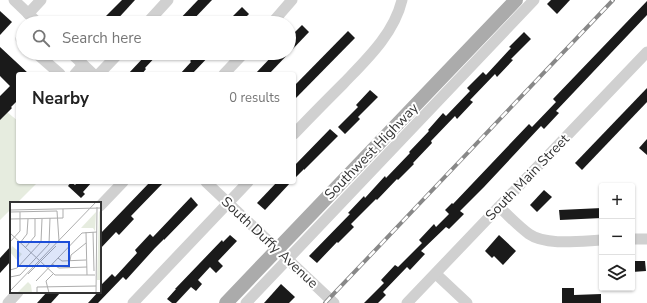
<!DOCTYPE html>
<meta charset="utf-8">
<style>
body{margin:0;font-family:"Nunito Sans",sans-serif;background:#f2f2f2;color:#222}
.controls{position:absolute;right:12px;bottom:12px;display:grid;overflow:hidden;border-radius:4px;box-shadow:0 1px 3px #0004}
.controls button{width:36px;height:36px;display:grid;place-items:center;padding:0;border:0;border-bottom:1px solid #e0e0e0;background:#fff;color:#222;font:20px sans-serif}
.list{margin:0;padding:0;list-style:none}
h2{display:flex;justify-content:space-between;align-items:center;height:52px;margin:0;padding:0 16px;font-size:17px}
h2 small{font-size:13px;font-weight:400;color:#767676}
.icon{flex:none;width:22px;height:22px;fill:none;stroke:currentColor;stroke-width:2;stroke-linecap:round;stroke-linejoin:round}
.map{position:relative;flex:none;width:647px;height:303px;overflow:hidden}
.search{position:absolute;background:#fff;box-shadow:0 1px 3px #0004;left:16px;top:16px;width:280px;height:44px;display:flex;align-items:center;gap:10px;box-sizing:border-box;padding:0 14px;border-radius:22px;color:#767676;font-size:15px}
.panel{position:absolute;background:#fff;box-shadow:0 1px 3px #0004;left:16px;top:72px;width:280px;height:112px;border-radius:4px}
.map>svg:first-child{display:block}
</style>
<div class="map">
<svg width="647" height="303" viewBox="0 0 647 303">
<rect width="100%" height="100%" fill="#fff"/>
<!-- green -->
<polygon fill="#e6ecdf" points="7,112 18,121 18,182 38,182 17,203 11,203 11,209 0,220 0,115 2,118"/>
<!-- building -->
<g fill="#1a1a1a">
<polygon points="122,0 135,0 114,23 109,23 104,18"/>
<polygon points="198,0 212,0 190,23 176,23"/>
<polygon points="551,0 570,0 557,14 547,4"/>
<polygon points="647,1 647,15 556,111 559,113 544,129 541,126 484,187 460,211 464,214 449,229 446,227 421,251 425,254 410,270 407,267 383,292 386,295 378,303 364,303 384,283 381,280 395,265 398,267 422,243 419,240 434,224 436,227 449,214 445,210 452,203 453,204 529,124 532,127 556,102 553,99"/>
<polygon points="242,7 249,14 240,23 226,23"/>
<polygon points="0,11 12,22 0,35"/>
<polygon points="302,25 309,32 289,53 289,38"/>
<polygon points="348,31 355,38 294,100 294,86"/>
<polygon points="524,32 531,39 511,59 513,60 497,77 495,74 470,100 473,102 457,119 455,116 431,141 432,143 413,163 414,164 398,180 397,179 377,200 376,199 351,224 354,227 338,243 337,242 317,263 309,256 350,214 348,213 364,196 365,198 385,176 386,178 410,153 409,152 429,131 428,130 443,113 446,116 470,91 467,88 483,72 486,75 511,48 509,47"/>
<polygon points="0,47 29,74 18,74 18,95 17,96 18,100 11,107 12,108 0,120 0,96 10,86 0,76"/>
<polygon points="141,53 159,53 145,68 146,69 142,74 128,74 144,57"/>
<polygon points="198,53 212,53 192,74 180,74 191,62 190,61"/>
<polygon points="275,53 289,53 269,74 255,74"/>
<polygon points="647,88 647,102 582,170 575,163"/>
<polygon points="370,90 378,97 358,117 360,119 345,134 338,127 358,107 356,105"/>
<polygon points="330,129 338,136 304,170 304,169 294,179 294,166"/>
<polygon points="647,139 647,155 639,148"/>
<polygon points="71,182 75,185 78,182 92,182 83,192 85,194 81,198 68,186"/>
<polygon points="150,182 164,182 131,216 134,219 119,235 116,232 100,249 100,234"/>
<polygon points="277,182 291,182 265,210 257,203"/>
<polygon points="544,190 552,197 537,212 530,205"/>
<polygon points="191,197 198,205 164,240 164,239 155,248 126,280 123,277 98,303 88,303 98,292 100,292 100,286 112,274 115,277 137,253 135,250 150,234 153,237"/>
<polygon points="602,208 602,218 560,220 559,210"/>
<polygon points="230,235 237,241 218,261 223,266 216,273 210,267 198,280 202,284 196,291 191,287 176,303 172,303 167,299 176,289 175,289 222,240 223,242"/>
<polygon points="499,235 516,251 503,265 494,256 492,258 485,251"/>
<polygon points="11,246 11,261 0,273 0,258"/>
<polygon points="632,261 645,261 646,271 632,272"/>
<polygon points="281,284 295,297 289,303 264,303"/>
<polygon points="562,288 574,288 574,295 601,294 601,303 562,303"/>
<polygon points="47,292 61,292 51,303 37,303"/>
</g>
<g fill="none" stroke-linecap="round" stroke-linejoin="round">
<!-- minor -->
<g stroke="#d0d0d0" stroke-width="11">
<polyline points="14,0 38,23"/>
<polyline points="28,14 41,0"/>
<polyline points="147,23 168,0"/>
<polyline points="272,23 292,0"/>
<polyline points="23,37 21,39 23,41"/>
<polyline points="36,53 60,74"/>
<polyline points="71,53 93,74"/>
<polyline points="75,74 83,65"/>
<polyline points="99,74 119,53"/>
<polyline points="224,74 244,53"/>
<path d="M294,134C310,117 327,100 343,84C366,60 394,34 402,0"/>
<polyline points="206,182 334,303"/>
<polyline points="100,206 123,182"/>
<path d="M499,207C509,216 518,226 529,234C546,246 581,241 602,240"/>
<polyline points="632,239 647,239"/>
<polyline points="436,274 467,303"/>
<polyline points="8,303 18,292"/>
<polyline points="133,303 248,182"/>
<polyline points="246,303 534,0"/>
<polyline points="407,303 647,52"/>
</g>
<!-- major -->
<polyline stroke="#ababab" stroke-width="14" points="226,303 516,0"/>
<defs>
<polyline id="rail" points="325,303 613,0"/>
</defs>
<!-- rail casing -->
<use href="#rail" stroke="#888" stroke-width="4"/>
<!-- rail -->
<use href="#rail" stroke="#fff" stroke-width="2.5" stroke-dasharray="8" stroke-linecap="butt"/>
</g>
<g text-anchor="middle" stroke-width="4" stroke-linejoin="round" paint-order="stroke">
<!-- street labels -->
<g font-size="14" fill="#333" stroke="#fff">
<text transform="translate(371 151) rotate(-46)" y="5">Southwest Highway</text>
<text transform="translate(527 177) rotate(-46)" y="5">South Main Street</text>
<text transform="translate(270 242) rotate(43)" y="5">South Duffy Avenue</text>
</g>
</g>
<!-- overview -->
<g transform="translate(10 202)">
<rect width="91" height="91" fill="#fff"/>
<path d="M91,8V78H87L89,10ZM86,10L85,29L83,26H71ZM2,44L12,52L7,58L0,50ZM18,80L21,83L22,91H7Z" fill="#e6ecdf"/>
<path fill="none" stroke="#adadad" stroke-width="1" d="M0,8L91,6M47,9L49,39M0,10L47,9M0,17L53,16V7M76,30L77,73M83,30L84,69M0,31L45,73H85M0,40L10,29V10M10,41L17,32L18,17M15,46L25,34V17M48,56L52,59L76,58M60,59L61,53L76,41M42,62L49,66L77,65M0,68L7,66L31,40L32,17M18,72L46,44M0,75L10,73L39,42L40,16M26,79L72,31L87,30M0,89L86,0M27,91V85L86,84M39,91L36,79L43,72M86,91L87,5"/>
<path fill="#1d4ed8" fill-opacity="0.15" stroke="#1d4ed8" stroke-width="2" d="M8,40H59V64H8Z"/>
<rect width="91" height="91" fill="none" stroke="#333" stroke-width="2"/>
</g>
</svg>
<div class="controls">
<button>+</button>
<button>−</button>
<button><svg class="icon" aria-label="layers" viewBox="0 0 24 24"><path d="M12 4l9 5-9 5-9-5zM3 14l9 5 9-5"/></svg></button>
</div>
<div class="search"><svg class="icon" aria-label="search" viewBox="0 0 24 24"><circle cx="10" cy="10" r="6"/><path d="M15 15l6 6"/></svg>Search here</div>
<section class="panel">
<h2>Nearby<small>0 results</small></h2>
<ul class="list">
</ul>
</section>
</div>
